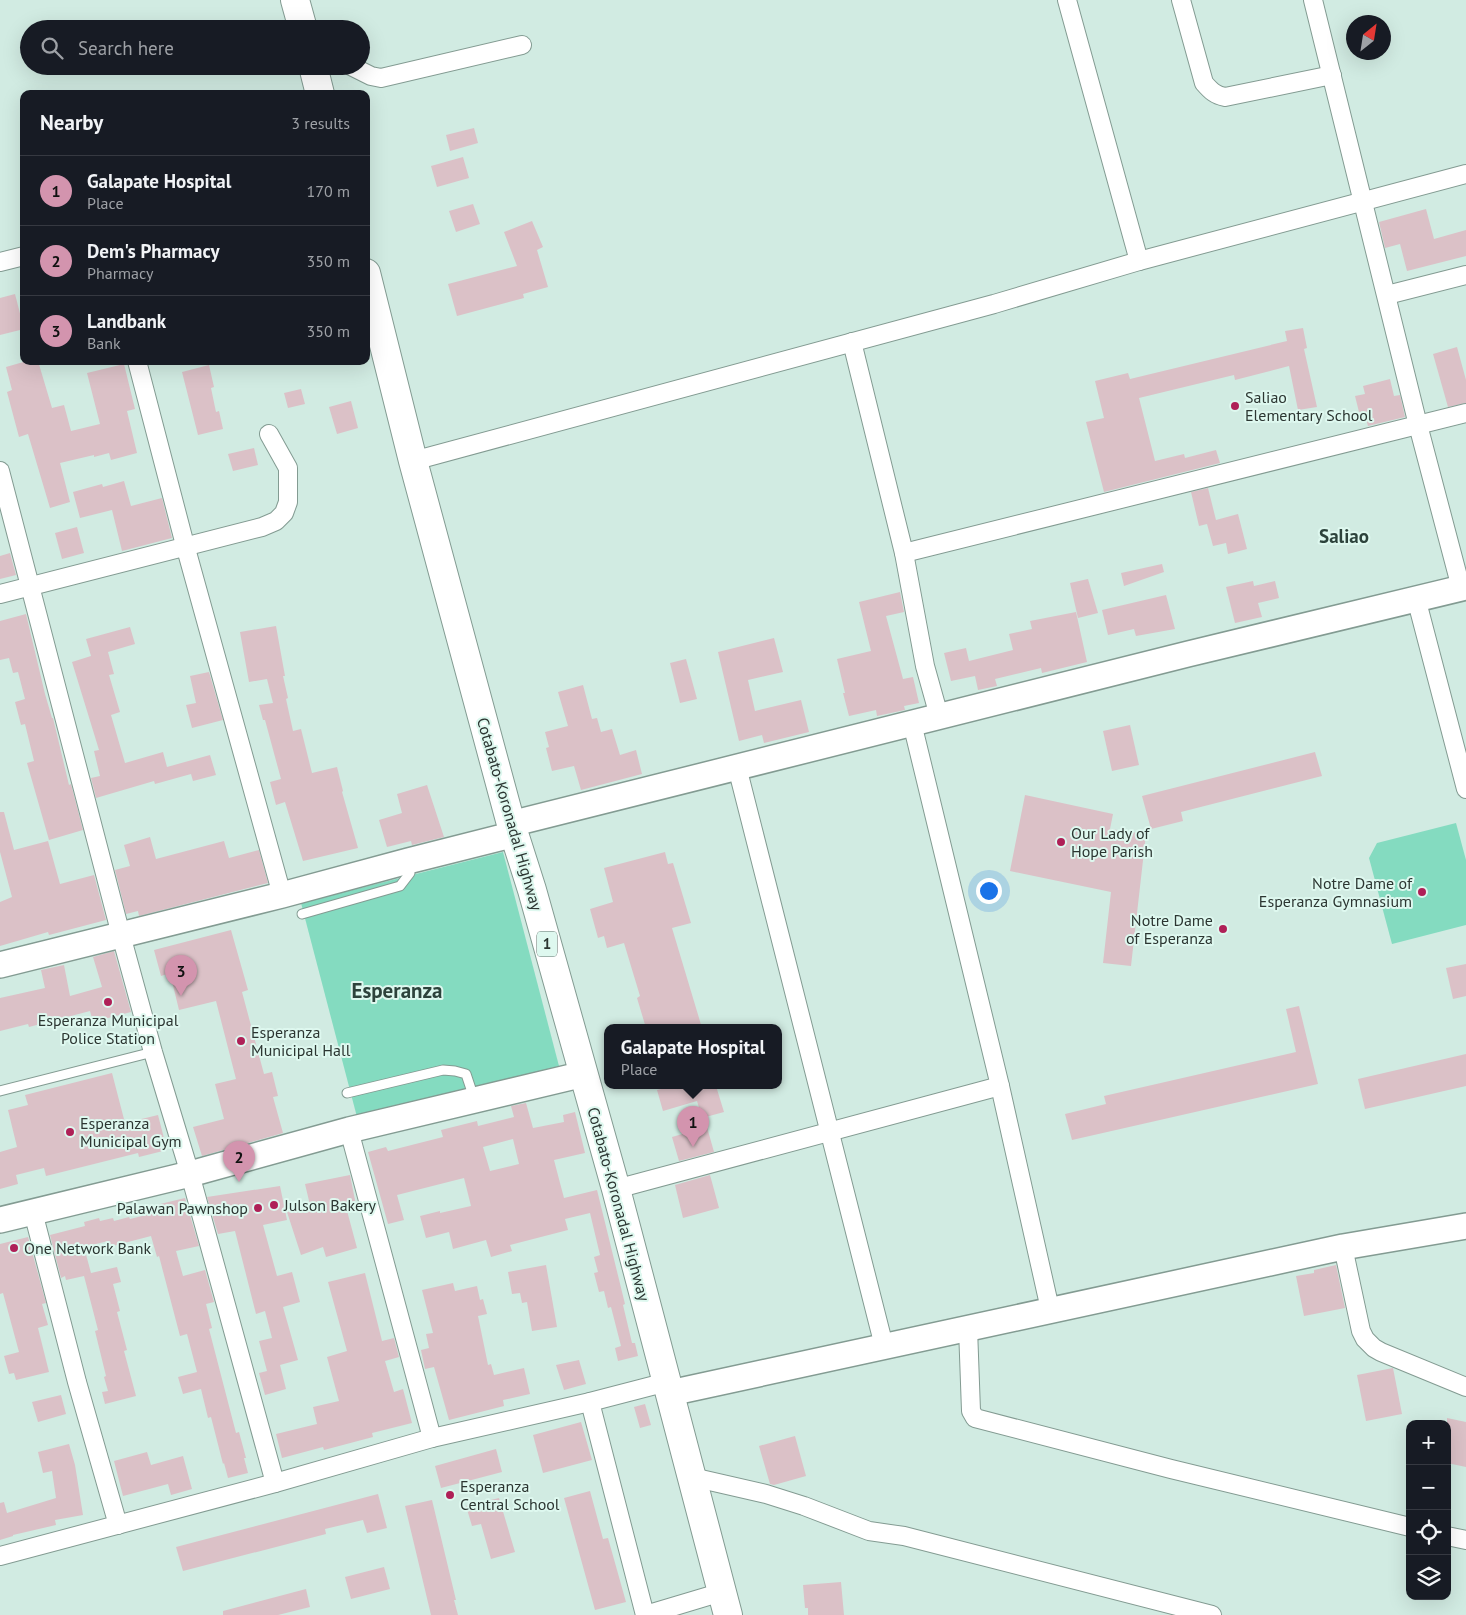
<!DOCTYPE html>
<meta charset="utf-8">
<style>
body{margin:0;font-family:"PT Sans",sans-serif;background:#20242c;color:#f1f3f6}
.controls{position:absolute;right:15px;bottom:15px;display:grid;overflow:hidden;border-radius:10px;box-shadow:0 5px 20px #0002}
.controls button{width:45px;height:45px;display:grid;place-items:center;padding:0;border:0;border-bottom:1px solid #363941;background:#171b24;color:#f1f3f6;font:25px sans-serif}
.compass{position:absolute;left:1346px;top:15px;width:45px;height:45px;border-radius:50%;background:#171b24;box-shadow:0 5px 20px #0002;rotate:30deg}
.you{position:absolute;left:988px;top:890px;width:18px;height:18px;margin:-12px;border:4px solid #fff;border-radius:50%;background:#1a73e8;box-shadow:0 0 0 8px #1a73e833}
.badge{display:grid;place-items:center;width:32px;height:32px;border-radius:50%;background:#d394ae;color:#111;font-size:16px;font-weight:700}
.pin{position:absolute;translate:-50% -41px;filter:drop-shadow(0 1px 2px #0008)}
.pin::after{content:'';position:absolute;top:26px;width:18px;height:15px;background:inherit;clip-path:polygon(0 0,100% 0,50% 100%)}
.popup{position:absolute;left:604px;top:1024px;width:178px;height:65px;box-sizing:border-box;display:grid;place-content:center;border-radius:10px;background:#171b24;filter:drop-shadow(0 1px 4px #0005);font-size:16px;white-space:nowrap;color:#9ea1a6}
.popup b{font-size:19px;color:#f1f3f6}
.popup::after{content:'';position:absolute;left:50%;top:100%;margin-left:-10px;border:10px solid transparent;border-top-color:#171b24}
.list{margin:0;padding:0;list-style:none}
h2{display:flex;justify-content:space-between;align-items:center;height:65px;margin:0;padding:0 20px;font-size:21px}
h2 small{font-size:16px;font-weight:400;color:#9ea1a6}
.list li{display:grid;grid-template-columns:32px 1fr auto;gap:15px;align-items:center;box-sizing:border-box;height:70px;padding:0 20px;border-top:1px solid #363941}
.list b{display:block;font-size:19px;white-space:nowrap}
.list p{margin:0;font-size:16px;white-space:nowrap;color:#9ea1a6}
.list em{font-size:16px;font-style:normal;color:#9ea1a6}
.icon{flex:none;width:28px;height:28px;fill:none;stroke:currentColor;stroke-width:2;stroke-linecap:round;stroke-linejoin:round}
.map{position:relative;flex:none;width:1466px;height:1615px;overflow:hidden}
.search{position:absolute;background:#171b24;box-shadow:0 5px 20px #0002;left:20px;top:20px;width:350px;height:55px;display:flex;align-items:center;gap:12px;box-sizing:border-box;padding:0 18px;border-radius:28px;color:#9ea1a6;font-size:19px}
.panel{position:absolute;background:#171b24;box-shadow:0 5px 20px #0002;left:20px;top:90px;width:350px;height:275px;border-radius:10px}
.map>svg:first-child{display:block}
</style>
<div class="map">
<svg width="1466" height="1615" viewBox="0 0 1466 1615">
<rect width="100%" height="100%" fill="#d1ebe2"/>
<!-- green -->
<g fill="#84dbc0">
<polygon points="1456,823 1466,860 1466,925 1392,944 1369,858 1377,843"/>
<polygon points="503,852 559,1066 357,1117 301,903"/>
</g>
<!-- building -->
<g fill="#dbc1c7" fill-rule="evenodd">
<polygon points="474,128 478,143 450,151 446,135"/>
<polygon points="463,157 469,178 437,187 431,166"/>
<polygon points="473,204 480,224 456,232 449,211"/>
<polygon points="1426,209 1434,239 1466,230 1466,256 1407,271 1400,244 1385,248 1379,222"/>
<polygon points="532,221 543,247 537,250 548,287 523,294 524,298 457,316 448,284 517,266 504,232"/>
<polygon points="15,294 24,329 0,335 0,298"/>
<polygon points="1303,328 1307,348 1304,349 1317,407 1298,410 1289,366 1235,380 1234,375 1139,398 1155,461 1184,454 1185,458 1216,450 1220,463 1104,492 1086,422 1104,418 1095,381 1128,373 1130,379 1287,341 1285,331"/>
<polygon points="1457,347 1466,380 1466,403 1448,407 1433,354"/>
<polygon points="27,361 38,361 52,408 64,405 71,431 100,424 87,373 124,364 135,409 127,411 137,453 111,460 109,453 94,457 94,455 60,463 70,502 50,508 28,434 19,437 7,392 12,390 6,367"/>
<polygon points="209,365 214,387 211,388 216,412 219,411 223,429 198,435 182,372"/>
<polygon points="1390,379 1394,396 1400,395 1405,417 1368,426 1364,411 1359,412 1355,396 1365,394 1363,386"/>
<polygon points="301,389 305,404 288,408 284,393"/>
<polygon points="351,401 358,428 337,434 329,407"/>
<polygon points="254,448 258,465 233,471 228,454"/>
<polygon points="124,481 131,506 162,498 172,538 122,551 112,510 80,518 73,492 102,484 103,487"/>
<polygon points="1208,488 1216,520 1238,514 1247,549 1228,554 1226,543 1213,546 1207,524 1199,526 1191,492"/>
<polygon points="77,527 84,553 62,559 55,533"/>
<polygon points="10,553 16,575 0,579 0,556"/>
<polygon points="1162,564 1164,572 1124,586 1121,573"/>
<polygon points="1088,579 1098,613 1078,618 1070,583"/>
<polygon points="1253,581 1254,586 1275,581 1279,598 1258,603 1262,617 1235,623 1226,587"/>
<polygon points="900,592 904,612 886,616 903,679 913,677 919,703 904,706 905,710 877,716 876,710 849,716 843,693 845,693 837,659 871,651 859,602"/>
<polygon points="1166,595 1175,629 1136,636 1134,629 1108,635 1102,610"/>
<polygon points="1076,612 1087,662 1042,673 1041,668 995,679 997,686 978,690 975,676 951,681 944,653 966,648 969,661 1013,650 1009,634 1032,629 1030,621"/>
<polygon points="26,614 45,694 52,718 53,718 69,785 71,784 83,830 49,840 27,763 34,761 25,724 21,725 15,702 25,699 18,672 13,673 9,658 0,660 0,621"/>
<polygon points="276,626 285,676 283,676 288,698 286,699 293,731 301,729 312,773 337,767 343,791 342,792 358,848 303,861 285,802 276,805 270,782 281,779 265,720 263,720 259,705 273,703 267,679 249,682 240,632"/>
<polygon points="130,627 135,644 108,652 114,674 109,675 120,712 111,715 125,763 163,752 167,767 210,755 216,775 193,781 191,774 155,784 154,781 96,798 91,778 100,776 94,751 99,750 72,662 91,656 86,639"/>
<polygon points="774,638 783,672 748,680 755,711 801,700 809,732 764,743 762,735 739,741 718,652"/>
<polygon points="686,659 697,699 680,703 670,663"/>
<polygon points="209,672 223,720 192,728 186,705 196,703 190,676"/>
<polygon points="583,685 592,719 597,718 601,732 612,729 620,755 636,750 642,774 581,790 574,766 552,771 546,748 549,747 545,732 568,726 558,692"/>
<polygon points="1130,725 1139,765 1112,771 1103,731"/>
<polygon points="1315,752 1322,776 1181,812 1183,821 1151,829 1142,796"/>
<polygon points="427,785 444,837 412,845 411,841 387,847 379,820 402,813 397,794"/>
<polygon points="1025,795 1113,814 1110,829 1146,834 1131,966 1103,963 1111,892 1010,871"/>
<polygon points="0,812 4,812 14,850 48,841 60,884 94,875 106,920 49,935 48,932 0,946 0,902 12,897 0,852"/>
<polygon points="150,837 156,859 224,841 229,858 259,850 268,883 139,916 138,911 126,914 115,870 130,866 124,845"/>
<polygon points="665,852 668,864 673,863 691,923 672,928 702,1028 646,1028 637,998 640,996 624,943 607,948 604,936 598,938 590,909 613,902 604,868"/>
<polygon points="231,930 248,990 242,992 264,1074 272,1072 278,1096 273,1097 283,1133 202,1156 193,1127 224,1119 215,1084 236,1079 216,1001 179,1010 170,973 161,976 154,950"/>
<polygon points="114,951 131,1012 93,1022 90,1011 29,1027 28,1024 0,1031 0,998 45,988 41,970 64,965 70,996 102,987 93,957"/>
<polygon points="1466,964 1466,996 1453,999 1446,968"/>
<polygon points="1299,1006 1318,1084 1072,1140 1065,1114 1106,1104 1104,1096 1296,1052 1286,1009"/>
<polygon points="1466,1054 1466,1086 1365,1109 1358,1079"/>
<polygon points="112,1073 125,1123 158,1115 167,1150 139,1157 138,1153 46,1176 44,1168 16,1175 18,1184 0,1189 0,1152 17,1147 8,1110 28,1105 25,1095"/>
<polygon points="673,1086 716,1086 724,1112 702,1118 697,1101 663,1111 657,1090"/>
<path d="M526,1103L533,1128L564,1122L563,1115L575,1112L585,1153L554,1160L560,1183L564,1198L597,1190L625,1304L623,1305L632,1343H635L638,1356L618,1361L615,1348L621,1346L611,1307L608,1308L604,1291L599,1292L594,1273L598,1272L594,1257L600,1255L590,1213L565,1219L568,1230L510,1245L512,1251L491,1257L486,1240L453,1249L449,1232L426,1238L420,1216L440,1211V1213L471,1206L464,1178L397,1195L404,1220L388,1224L368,1152L386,1147L388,1151L443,1137L441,1130L477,1121L478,1126L514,1117L511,1106ZM513,1139L519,1164L490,1171L483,1147Z"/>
<polygon points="707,1127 714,1152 679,1161 672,1137"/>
<polygon points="350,1175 356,1205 346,1207 357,1248 326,1257 323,1247 301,1255 287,1212 310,1205 305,1184"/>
<polygon points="710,1175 719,1208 683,1218 675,1185"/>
<polygon points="280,1186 287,1220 263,1225 277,1276 292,1272 300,1302 283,1307 298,1360 280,1365 286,1389 265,1395 259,1373 267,1371 259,1341 272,1338 265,1311 256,1314 235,1231 218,1234 207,1197"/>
<polygon points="185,1198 199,1246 176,1251 183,1276 205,1270 214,1302 206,1304 212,1328 209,1329 236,1433 239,1432 246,1458 244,1458 248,1473 228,1478 224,1463 223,1464 211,1417 208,1418 201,1389 183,1394 178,1377 197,1372 187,1334 180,1336 159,1256 157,1257 151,1236 109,1247 108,1241 84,1247 91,1273 117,1267 121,1282 113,1284 120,1311 117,1312 127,1350 124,1351 136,1396 105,1404 102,1392 108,1391 104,1377 106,1376 95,1331 98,1330 84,1276 66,1280 65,1276 61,1278 50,1235 85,1226 84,1222 99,1218 100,1221 113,1218 114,1221 129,1217 130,1219 158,1212 156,1205"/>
<polygon points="28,1237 46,1303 42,1304 48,1325 38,1328 49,1372 16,1380 14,1373 9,1374 4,1356 19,1352 3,1293 0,1294 0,1244"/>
<polygon points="546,1265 557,1327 532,1331 527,1302 522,1303 520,1293 512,1294 508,1272"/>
<polygon points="1336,1265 1345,1308 1304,1316 1296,1276 1314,1273 1314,1270"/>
<polygon points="365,1273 382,1341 394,1338 399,1357 385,1361 394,1392 403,1389 412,1423 372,1433 373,1437 324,1450 323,1447 282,1458 276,1434 317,1424 313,1407 339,1401 327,1357 347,1351 328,1282"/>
<polygon points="453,1283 455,1291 477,1286 480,1300 483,1299 487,1314 478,1316 488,1365 491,1364 494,1375 524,1368 530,1394 503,1400 504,1406 449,1420 434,1367 425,1369 421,1350 429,1348 426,1334 433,1333 422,1290"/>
<polygon points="579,1360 586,1384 564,1390 556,1365"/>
<polygon points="1393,1368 1402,1414 1366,1421 1357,1375"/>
<polygon points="61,1395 66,1414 38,1422 32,1402"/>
<polygon points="645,1404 651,1425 640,1428 634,1407"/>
<polygon points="1447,1418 1466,1422 1466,1467 1447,1463"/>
<polygon points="581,1422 592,1460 543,1473 533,1435"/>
<polygon points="795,1436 806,1476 774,1485 770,1484 759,1446"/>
<polygon points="69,1444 75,1465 83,1515 55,1520 56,1525 13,1535 13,1536 0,1540 0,1503 4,1502 7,1513 56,1498 52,1471 43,1473 38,1452"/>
<polygon points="496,1449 502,1472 441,1488 435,1466"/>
<polygon points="147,1452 151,1465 183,1456 192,1489 171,1495 168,1484 123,1496 114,1461"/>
<polygon points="590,1491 603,1539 608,1538 626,1602 595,1610 564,1498"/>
<polygon points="378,1494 387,1528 367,1533 363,1520 325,1529 326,1534 183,1571 176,1547"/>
<polygon points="499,1498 515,1552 491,1559 481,1524 472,1526 466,1506"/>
<polygon points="432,1500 456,1600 454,1600 458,1615 431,1615 405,1506"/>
<polygon points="384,1567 390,1589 351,1599 345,1577"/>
<polygon points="841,1582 844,1615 808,1615 808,1608 805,1608 803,1585"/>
<polygon points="306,1589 310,1607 278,1615 223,1615 223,1611"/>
</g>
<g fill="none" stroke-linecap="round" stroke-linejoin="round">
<defs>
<g id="lane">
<polyline points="302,914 400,886 410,873 408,863"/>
<polyline points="0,1091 153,1052"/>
<polyline points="347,1093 443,1070 455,1071 466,1074 474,1098"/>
</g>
<g id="street">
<polyline points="1067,0 1139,261"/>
<path d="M1181,0L1204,83C1211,91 1215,95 1225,97L1332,75"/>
<polyline points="1313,0 1418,425 1461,588"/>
<polyline points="351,66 371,76 381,78 522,45"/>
<polyline points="0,262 24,256"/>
<polyline points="1387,295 1466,275"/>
<polyline points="852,342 904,553 925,666 939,716"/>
<polyline points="137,361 185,545 282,895"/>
<polyline points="413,461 994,304 1139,261 1466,174"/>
<polyline points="0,471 121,935 153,1052 190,1174 275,1483"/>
<polyline points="904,553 1466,413"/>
<polyline points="0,594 262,527 276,521 284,513 288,502 288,468 269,434"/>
<polyline points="1416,598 1466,789"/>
<polyline points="912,723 1000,1086 1050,1309"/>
<polyline points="737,767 884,1346"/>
<polyline points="349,1130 432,1438"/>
<polyline points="616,1189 1000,1086"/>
<polyline points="33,1212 77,1382 118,1525"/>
<polyline points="1343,1247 1361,1331 1365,1339 1374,1348 1381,1352 1466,1387"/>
<polyline points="968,1328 971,1411 975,1418 1171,1469 1410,1527"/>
<polyline points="590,1402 645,1615"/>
<polyline points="692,1477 766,1494 804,1506 869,1531 904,1536 1212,1615"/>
<polyline points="1447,1536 1466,1540"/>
<polyline points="0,1556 275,1483 432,1438 590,1402 667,1382"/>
<polyline points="645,1615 722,1592"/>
</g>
<g id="secondary">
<polyline points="511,824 1188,654 1466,587"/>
<polyline points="0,965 282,895 408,861 515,834"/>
<polyline points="0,1220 190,1174 349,1130 584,1074"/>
<polyline points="670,1393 1343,1247 1466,1226"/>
</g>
<g id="highway">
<polyline points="295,0 303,29"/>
<polyline points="313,66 320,94"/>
<polyline points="366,273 413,461 511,824 532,890 616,1189 728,1615"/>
</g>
</defs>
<!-- lane casing -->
<use href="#lane" stroke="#839b92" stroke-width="11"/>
<!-- street casing -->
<use href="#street" stroke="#839b92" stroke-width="20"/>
<!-- secondary casing -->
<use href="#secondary" stroke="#839b92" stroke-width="28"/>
<!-- highway casing -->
<use href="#highway" stroke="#839b92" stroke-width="30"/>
<!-- lane -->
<use href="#lane" stroke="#fff" stroke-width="9"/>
<!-- street -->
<use href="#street" stroke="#fff" stroke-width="18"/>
<!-- secondary -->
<use href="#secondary" stroke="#fff" stroke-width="25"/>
<!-- highway -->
<use href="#highway" stroke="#fff" stroke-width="28"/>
</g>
<!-- markers -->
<g fill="#af2057" stroke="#def8ef" stroke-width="2">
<circle cx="1235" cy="406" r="5"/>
<circle cx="1061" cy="842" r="5"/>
<circle cx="1422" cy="892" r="5"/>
<circle cx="1223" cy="929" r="5"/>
<circle cx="108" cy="1002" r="5"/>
<circle cx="241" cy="1041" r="5"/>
<circle cx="70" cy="1132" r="5"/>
<circle cx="274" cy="1205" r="5"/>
<circle cx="258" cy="1208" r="5"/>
<circle cx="14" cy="1248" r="5"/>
<circle cx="450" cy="1495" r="5"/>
</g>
<g text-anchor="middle" stroke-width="4" stroke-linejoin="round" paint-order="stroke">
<!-- shield labels -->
<rect fill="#def8ef" stroke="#61706b" stroke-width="1" x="537" y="931.5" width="20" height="25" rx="4"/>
<g font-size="15" font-weight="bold" fill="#2c3632">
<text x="547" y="949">1</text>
</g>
<!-- poi labels -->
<g font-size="16" fill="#2c3632" stroke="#def8ef" text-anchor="start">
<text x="1245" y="403">Saliao<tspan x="1245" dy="18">Elementary School</tspan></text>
<text x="1071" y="839">Our Lady of<tspan x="1071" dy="18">Hope Parish</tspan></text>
<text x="1412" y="889" text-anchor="end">Notre Dame of<tspan x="1412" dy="18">Esperanza Gymnasium</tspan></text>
<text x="1213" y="926" text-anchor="end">Notre Dame<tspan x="1213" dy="18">of Esperanza</tspan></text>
<text x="108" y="1026" text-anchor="middle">Esperanza Municipal<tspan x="108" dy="18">Police Station</tspan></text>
<text x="251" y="1038">Esperanza<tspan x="251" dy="18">Municipal Hall</tspan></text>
<text x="80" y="1129">Esperanza<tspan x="80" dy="18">Municipal Gym</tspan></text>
<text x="284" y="1211">Julson Bakery</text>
<text x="248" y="1214" text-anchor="end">Palawan Pawnshop</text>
<text x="24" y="1254">One Network Bank</text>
<text x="460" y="1492">Esperanza<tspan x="460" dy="18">Central School</tspan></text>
</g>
<!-- street labels -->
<g font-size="16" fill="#2c3632" stroke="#def8ef">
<text transform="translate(510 814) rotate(74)" y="6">Cotabato-Koronadal Highway</text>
<text transform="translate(619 1204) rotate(75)" y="6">Cotabato-Koronadal Highway</text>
</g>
<!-- quarter labels -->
<g font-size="19" font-weight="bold" fill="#2d433c" stroke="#def8ef">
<text x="1344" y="543">Saliao</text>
</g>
<!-- district labels -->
<g font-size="21" font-weight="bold" fill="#2d433c" stroke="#def8ef">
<text x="397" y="998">Esperanza</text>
</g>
</g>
</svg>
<div class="controls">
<button>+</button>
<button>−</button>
<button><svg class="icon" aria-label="locate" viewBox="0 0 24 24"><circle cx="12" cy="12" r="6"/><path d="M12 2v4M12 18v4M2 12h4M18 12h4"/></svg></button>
<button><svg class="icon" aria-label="layers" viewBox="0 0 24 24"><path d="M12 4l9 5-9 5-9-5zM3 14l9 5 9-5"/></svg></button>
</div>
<svg class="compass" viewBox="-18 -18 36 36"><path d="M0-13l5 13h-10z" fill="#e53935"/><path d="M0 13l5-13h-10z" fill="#9ea1a6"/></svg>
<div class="you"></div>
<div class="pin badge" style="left:693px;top:1147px">1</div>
<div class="popup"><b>Galapate Hospital</b>Place</div>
<div class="pin badge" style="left:239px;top:1182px">2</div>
<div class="pin badge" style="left:181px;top:996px">3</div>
<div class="search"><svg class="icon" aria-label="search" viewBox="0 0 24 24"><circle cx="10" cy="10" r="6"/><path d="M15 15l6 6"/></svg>Search here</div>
<section class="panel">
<h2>Nearby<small>3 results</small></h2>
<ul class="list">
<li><span class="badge">1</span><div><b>Galapate Hospital</b><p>Place</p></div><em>170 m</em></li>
<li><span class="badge">2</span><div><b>Dem's Pharmacy</b><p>Pharmacy</p></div><em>350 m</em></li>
<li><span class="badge">3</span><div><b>Landbank</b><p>Bank</p></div><em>350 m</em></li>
</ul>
</section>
</div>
